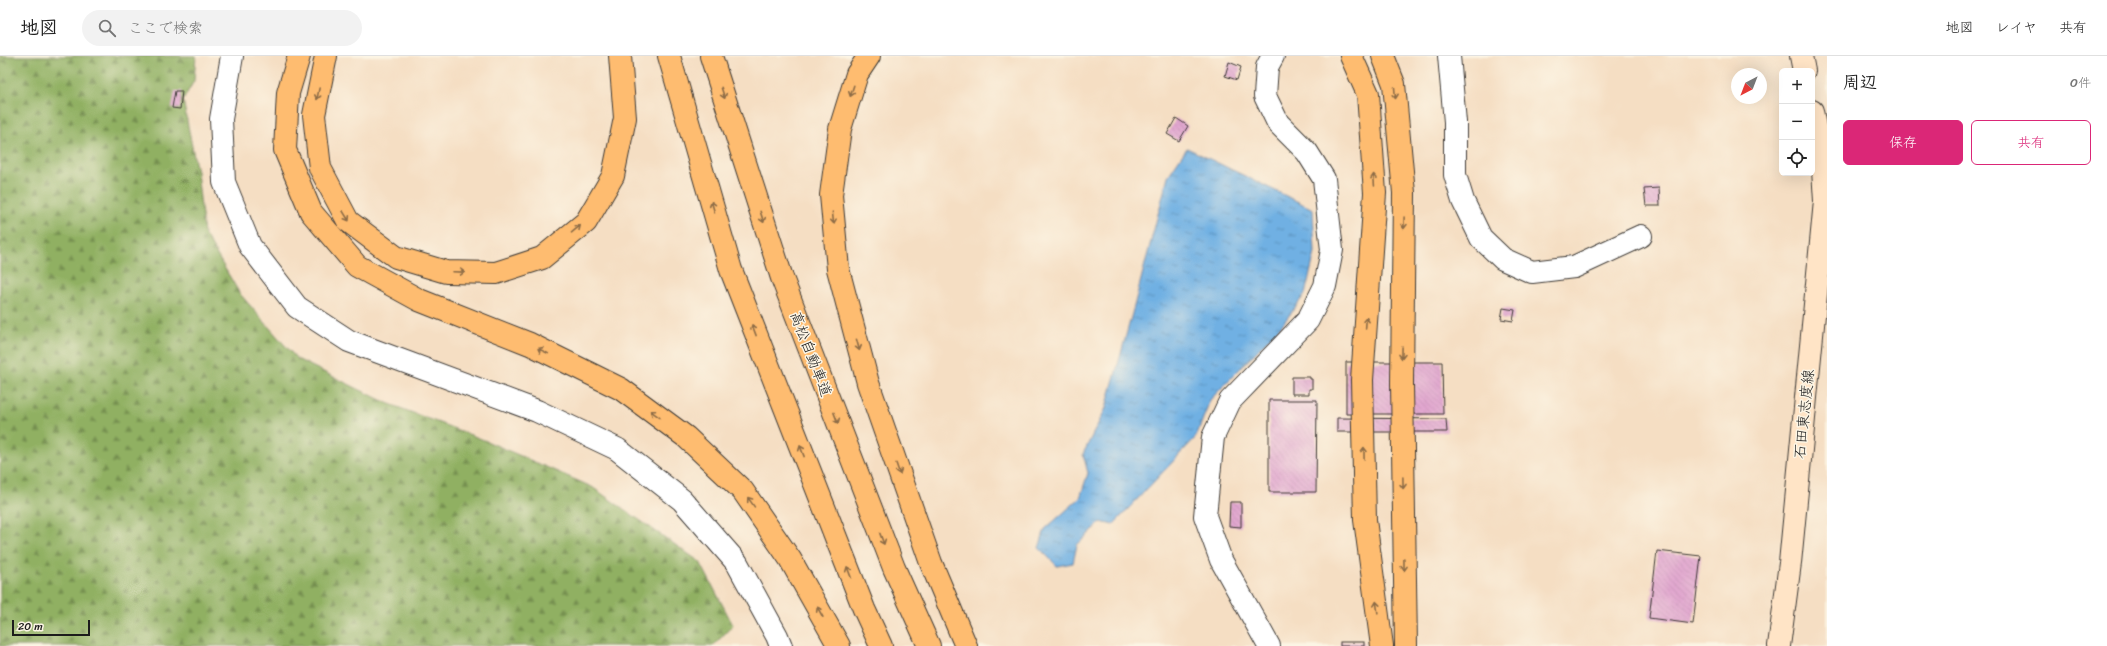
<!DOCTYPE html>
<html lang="ja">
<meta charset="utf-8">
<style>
body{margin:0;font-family:Sriracha,"Klee One",sans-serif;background:#f2f2f2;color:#222}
.controls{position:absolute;right:12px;top:12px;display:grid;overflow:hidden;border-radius:6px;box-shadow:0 4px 16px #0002}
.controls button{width:36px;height:36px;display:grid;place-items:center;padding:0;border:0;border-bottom:1px solid #e0e0e0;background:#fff;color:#222;font:20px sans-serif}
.compass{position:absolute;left:1731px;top:12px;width:36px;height:36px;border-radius:50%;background:#fff;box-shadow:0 4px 16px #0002;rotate:222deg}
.scale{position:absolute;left:12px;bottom:10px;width:78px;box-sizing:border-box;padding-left:4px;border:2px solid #1c1c1c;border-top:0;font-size:11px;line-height:14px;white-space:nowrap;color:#1c1c1c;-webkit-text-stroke:3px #fcf5e5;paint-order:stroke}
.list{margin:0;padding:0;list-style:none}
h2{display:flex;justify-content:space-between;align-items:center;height:52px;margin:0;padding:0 16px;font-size:17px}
h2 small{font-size:13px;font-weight:400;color:#767676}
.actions{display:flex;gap:8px;padding:12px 16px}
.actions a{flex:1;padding:9px 0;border:1px solid #db2777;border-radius:6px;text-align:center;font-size:14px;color:#db2777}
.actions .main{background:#db2777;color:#fff}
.icon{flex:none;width:22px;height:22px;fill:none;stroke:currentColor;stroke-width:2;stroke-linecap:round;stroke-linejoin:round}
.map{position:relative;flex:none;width:1827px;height:590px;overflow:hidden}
header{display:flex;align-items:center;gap:24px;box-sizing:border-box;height:56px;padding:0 20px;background:#fff;border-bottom:1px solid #e0e0e0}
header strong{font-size:19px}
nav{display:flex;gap:22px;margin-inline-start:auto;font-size:14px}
.search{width:280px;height:36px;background:#f2f2f2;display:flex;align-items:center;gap:10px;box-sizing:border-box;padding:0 14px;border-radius:22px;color:#767676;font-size:15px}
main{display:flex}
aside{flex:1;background:#fff}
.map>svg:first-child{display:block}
</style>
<header>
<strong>地図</strong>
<div class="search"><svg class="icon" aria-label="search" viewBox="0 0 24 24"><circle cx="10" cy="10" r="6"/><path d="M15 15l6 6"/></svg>ここで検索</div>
<nav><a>地図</a><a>レイヤ</a><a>共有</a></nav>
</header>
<main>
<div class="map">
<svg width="1827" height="590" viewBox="0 0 1827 590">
<defs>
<pattern id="forest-firs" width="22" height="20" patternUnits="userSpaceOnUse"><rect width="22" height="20" fill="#90b062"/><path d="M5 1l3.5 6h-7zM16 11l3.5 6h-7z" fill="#758e50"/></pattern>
<pattern id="water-ripples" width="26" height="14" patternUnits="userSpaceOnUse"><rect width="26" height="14" fill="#6fb0e3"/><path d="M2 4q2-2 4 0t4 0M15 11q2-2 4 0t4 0" fill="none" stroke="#5a8eb7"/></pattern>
<pattern id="building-back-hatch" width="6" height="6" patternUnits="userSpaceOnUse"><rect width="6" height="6" fill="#e1a6cf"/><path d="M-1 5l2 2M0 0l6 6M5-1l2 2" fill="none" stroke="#c08eb1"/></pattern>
</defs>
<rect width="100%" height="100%" fill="#fcf5e5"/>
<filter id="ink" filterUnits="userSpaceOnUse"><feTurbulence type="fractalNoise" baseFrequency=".025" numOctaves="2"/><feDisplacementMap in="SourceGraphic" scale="8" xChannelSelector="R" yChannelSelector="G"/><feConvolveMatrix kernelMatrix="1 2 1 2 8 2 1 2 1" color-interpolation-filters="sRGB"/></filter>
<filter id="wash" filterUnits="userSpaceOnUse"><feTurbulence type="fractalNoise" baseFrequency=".012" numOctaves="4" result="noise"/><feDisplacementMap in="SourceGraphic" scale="16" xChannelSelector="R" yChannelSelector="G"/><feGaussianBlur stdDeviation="0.9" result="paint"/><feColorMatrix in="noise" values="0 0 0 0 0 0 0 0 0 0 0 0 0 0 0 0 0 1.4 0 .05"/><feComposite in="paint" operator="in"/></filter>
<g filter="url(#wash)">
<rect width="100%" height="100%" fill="#f5dec3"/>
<!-- forest -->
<polygon fill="url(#forest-firs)" stroke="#56663f" points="0,0 196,0 194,25 183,44 197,116 204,177 240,238 297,303 387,347 484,384 592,431 700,506 733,569 713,590 0,590"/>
<!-- water -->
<polygon fill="url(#water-ripples)" stroke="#466680" points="1187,92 1313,153 1315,197 1305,238 1282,269 1210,344 1196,381 1113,469 1101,466 1077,489 1073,507 1057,510 1039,492 1045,473 1080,442 1088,417 1083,398 1106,352 1133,254 1168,120"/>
<g id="blocks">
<!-- building -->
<g fill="url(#building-back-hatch)">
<polygon points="1229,6 1241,11 1237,24 1225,20"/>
<polygon points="175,35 182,35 180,53 172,52"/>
<polygon points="1176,62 1188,70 1179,85 1167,78"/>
<polygon points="1659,132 1660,150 1646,150 1644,133"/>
<polygon points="1503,252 1515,254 1513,265 1501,263"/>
<polygon points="1346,306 1442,306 1443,358 1346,358"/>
<polygon points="1292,321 1310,321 1310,323 1312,323 1312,333 1309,333 1309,338 1292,338"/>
<polygon points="1269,344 1317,344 1316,436 1269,436"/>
<polygon points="1337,362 1446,363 1447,376 1337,376"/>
<polygon points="1230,446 1241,446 1241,471 1229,470"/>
<polygon points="1657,495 1701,500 1693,568 1649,562"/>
<rect x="1340" y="586" width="24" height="4"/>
</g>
</g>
</g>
<g filter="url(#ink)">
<use href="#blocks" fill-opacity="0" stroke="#3d3935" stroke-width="1"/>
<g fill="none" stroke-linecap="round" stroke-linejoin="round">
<defs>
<g id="minor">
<polyline points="232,0 221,63 224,126 250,190 297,251 349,285 537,355 617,393 682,444 737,507 777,580 781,590"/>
<polyline points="1449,0 1455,66 1455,119 1463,145 1481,182 1503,203 1532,216 1574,211 1641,180"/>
<polyline points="1269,590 1221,504 1205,460 1213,381 1230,345 1308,264 1325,230 1332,194 1324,123 1307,96 1278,67 1265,40 1267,11 1273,0"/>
</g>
<g id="secondary">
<polyline points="1801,0 1804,15"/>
<polyline points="1779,590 1790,507 1825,145 1823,114 1812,55"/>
</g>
<g id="motorway">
<polyline points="299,0 288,37 285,94 311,156 357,210 419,244 530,288 621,333 686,381 743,435 790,503 839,590"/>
<polyline points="326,0 314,59 320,112 348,165 396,201 446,216 496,217 542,202 586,166 613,120 625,62 620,0"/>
<polyline points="669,0 731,214 864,553 881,590"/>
<polyline points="711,0 782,222 894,512 929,590"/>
<polyline points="869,0 857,18 840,73 831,139 838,213 868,327 931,507 966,590"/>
<polyline points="1351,0 1368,38 1375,137 1362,324 1365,464 1382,590"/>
<polyline points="1383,0 1394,28 1404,137 1402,327 1406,590"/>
</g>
</defs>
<!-- minor casing -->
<use href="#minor" stroke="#3d3935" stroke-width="24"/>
<!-- secondary casing -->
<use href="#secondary" stroke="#3d3935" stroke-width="24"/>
<!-- motorway casing -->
<use href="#motorway" stroke="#3d3935" stroke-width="24"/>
<!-- minor -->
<use href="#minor" stroke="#fff" stroke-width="22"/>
<!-- secondary -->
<use href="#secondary" stroke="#ffe4c6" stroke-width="22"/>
<!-- motorway -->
<use href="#motorway" stroke="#febc70" stroke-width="22"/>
</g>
<!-- one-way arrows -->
<defs><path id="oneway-shaft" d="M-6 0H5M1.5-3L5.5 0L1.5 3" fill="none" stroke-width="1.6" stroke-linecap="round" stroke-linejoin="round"/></defs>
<g stroke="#8d6c46">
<use href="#oneway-shaft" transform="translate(852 35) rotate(108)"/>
<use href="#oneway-shaft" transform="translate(723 37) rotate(72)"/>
<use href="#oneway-shaft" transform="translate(1395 37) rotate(85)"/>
<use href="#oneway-shaft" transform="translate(318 38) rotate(101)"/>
<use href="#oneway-shaft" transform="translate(1374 124) rotate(-94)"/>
<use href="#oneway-shaft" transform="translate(713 151) rotate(-106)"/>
<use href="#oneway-shaft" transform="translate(346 160) rotate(58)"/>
<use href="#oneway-shaft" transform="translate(762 161) rotate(72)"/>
<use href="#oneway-shaft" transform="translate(833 162) rotate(84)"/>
<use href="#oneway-shaft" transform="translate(1404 167) rotate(91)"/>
<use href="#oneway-shaft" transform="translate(576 173) rotate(-40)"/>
<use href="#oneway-shaft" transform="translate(459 216) rotate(2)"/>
<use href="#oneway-shaft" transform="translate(1366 267) rotate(-86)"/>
<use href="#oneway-shaft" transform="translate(754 274) rotate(-111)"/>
<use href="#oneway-shaft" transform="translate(858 289) rotate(75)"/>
<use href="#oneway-shaft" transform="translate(543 295) rotate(-154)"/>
<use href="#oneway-shaft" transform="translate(1402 297) rotate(91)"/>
<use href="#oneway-shaft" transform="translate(655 358) rotate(-144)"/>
<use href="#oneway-shaft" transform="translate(836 362) rotate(69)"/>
<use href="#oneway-shaft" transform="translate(802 395) rotate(-111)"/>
<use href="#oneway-shaft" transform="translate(1364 397) rotate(-91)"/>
<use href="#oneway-shaft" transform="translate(898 413) rotate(71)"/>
<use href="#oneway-shaft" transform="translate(1403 427) rotate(89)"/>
<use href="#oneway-shaft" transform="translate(751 446) rotate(-125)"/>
<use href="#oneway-shaft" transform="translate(882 483) rotate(69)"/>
<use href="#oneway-shaft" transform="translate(1404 509) rotate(89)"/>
<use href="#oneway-shaft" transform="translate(849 516) rotate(-111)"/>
<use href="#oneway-shaft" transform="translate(1377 551) rotate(-98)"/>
<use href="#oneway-shaft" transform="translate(820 556) rotate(-119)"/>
</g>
</g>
<g text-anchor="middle" stroke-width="3" stroke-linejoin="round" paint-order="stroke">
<!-- street labels -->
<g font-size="15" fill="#1c1c1c" stroke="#fcf5e5">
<text transform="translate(811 298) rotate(69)" y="5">高松自動車道</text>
<text transform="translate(1804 358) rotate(-84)" y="5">石田東志度線</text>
</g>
</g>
</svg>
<div class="controls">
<button>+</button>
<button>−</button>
<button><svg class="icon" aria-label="locate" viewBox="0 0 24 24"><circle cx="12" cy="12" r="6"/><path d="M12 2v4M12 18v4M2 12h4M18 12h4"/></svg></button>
</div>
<svg class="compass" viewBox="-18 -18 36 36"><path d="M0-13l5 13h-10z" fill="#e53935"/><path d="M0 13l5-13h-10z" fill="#767676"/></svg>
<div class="scale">20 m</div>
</div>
<aside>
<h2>周辺<small>0件</small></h2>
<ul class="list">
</ul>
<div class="actions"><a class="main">保存</a><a>共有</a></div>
</aside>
</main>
